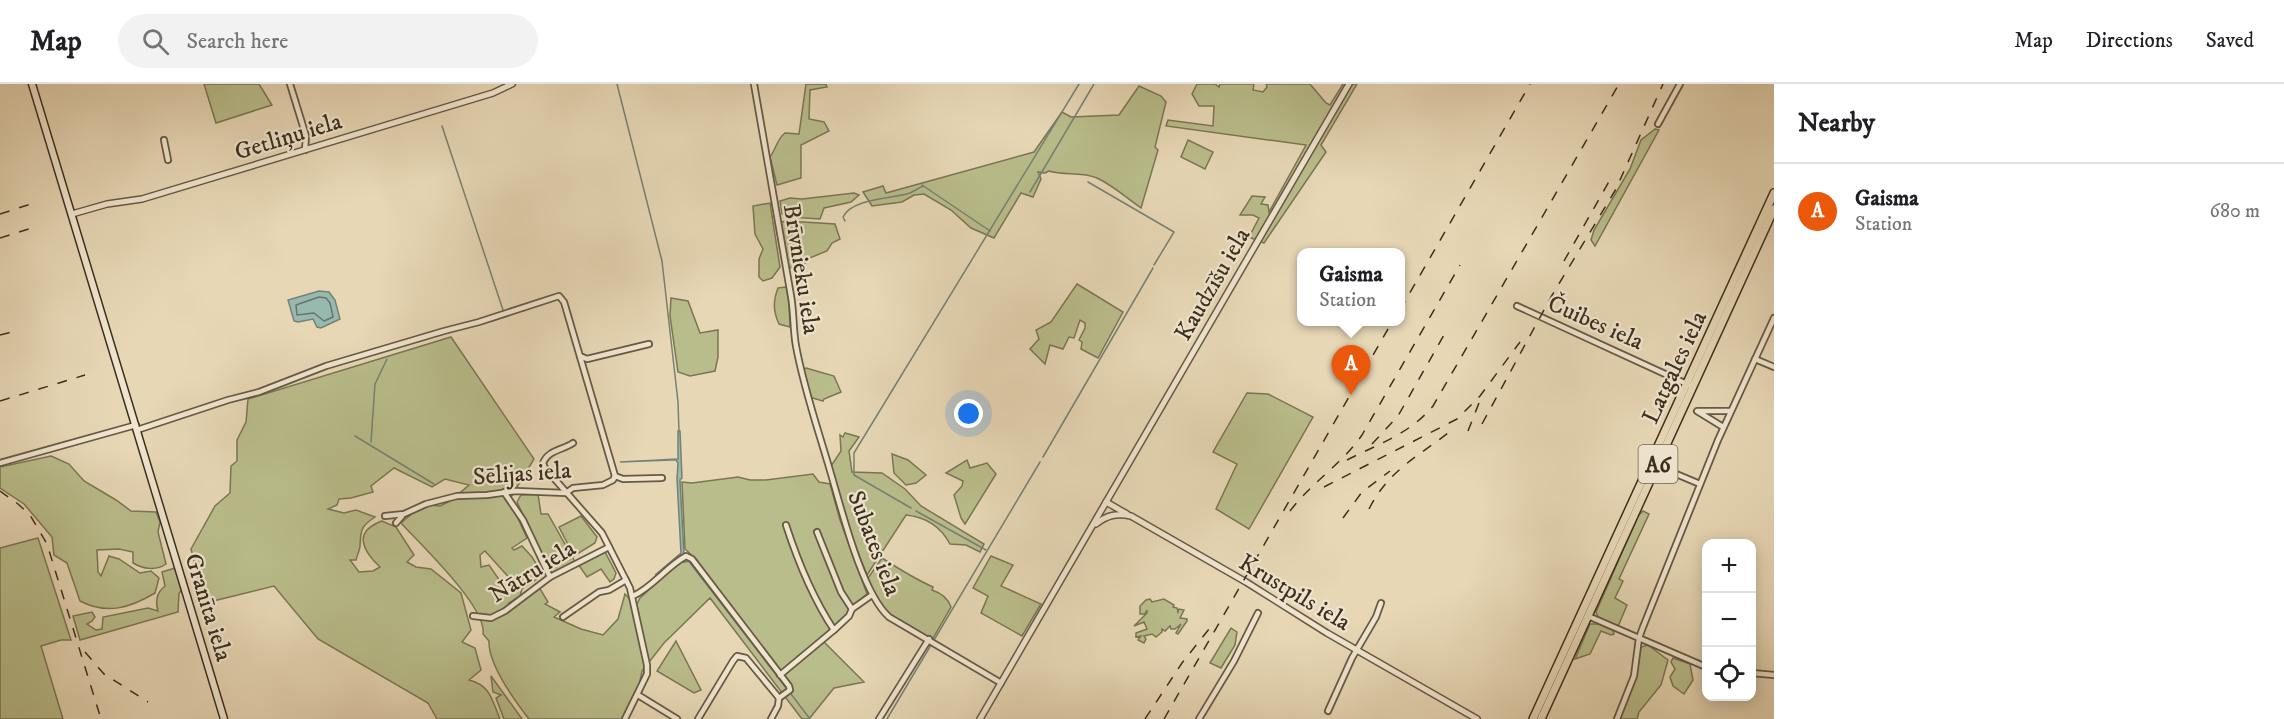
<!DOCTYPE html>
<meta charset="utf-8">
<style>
body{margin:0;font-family:"IM FELL DW Pica",serif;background:#f2f2f2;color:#202124}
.controls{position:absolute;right:18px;bottom:18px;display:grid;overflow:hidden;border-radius:12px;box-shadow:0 3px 15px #0003}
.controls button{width:54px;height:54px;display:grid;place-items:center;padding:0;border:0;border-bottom:2px solid #e0e0e0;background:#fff;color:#202124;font:30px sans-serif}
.you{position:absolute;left:969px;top:330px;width:21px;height:21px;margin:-15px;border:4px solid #fff;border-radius:50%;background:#1a73e8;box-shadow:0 0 0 9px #1a73e833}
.badge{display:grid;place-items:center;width:39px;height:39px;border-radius:50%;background:#ea580c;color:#fff;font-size:20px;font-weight:700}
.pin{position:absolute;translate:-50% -50px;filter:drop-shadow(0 2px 3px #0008)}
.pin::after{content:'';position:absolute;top:32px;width:21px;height:18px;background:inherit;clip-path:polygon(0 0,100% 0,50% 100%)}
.popup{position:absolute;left:1297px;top:164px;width:108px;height:78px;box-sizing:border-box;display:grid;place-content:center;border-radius:12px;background:#fff;filter:drop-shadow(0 2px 4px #0005);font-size:20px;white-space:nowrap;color:#757577}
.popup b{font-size:22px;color:#202124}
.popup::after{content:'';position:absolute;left:50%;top:100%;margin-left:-12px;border:12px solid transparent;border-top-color:#fff}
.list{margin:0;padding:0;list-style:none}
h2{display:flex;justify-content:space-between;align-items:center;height:78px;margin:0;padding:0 24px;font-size:26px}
h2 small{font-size:20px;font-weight:400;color:#757577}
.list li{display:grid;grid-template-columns:39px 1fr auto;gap:18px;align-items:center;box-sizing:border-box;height:96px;padding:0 24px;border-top:2px solid #e0e0e0}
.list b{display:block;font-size:22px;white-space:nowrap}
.list p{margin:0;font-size:20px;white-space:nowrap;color:#757577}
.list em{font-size:20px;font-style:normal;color:#757577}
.icon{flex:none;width:33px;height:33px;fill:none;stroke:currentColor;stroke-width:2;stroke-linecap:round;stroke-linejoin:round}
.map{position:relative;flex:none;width:1774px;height:635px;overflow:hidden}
header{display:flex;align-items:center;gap:36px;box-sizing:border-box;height:84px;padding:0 30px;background:#fff;border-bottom:2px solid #e0e0e0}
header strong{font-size:28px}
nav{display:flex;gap:33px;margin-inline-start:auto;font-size:21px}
.search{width:420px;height:54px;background:#f2f2f2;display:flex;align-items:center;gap:15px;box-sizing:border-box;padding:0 21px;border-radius:33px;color:#757577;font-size:22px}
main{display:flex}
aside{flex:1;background:#fff}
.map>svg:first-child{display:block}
</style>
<header>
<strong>Map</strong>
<div class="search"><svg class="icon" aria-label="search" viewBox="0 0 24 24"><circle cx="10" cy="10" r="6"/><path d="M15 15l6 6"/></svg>Search here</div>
<nav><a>Map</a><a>Directions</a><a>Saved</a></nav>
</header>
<main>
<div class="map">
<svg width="1774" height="635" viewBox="0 0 1774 635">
<rect width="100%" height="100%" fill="#e7d7b5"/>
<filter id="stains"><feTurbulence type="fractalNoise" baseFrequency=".00333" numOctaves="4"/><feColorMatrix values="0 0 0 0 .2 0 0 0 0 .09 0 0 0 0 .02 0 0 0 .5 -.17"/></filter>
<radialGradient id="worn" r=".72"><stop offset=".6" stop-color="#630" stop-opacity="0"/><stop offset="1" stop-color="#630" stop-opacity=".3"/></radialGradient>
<!-- green -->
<g fill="#b9bd8b" stroke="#7a7654" stroke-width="1.5" fill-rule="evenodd">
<polygon points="204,0 259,0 272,21 216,39"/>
<path d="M806,0H826L827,3L810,6L809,35L824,38L829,47L801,61V94L777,101L770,73C776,65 777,55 785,49L799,50Z"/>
<polygon points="1197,0 1215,0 1219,3 1220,0 1254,0 1253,6 1263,8 1267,3 1266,0 1310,0 1326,19 1330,21 1343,0 1357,0 1321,61 1326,68 1264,159 1249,153 1259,134 1253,131 1240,131 1252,112 1265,113 1261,120 1268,121 1269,128 1306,61 1166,42 1168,36 1213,42 1214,22 1199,22 1192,10"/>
<path d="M1139,2L1161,12L1166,18L1155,63L1158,66L1141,124C1127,114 1112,101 1097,94C1081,87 1064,92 1049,87L1045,89L1038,88L1041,95L1033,113L1021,109L994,154L971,144L951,126L924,110L914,111L902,118L872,122L863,108L883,102L886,109L1034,68L1062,28L1071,33L1119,31Z"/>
<polygon points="1655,45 1659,46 1595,162 1591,156 1594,146 1630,85 1641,56"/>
<polygon points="1188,56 1213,68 1205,85 1181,73"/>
<polygon points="854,109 859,111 851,118 824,124 820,135 790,133 782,130 780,117 790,114 802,115"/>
<polygon points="770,119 780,183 772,194 763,197 759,193 759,175 763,165 755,150 753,122"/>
<polygon points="787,137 835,140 840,155 832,159 827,167 807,175 804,181 789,184 781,138"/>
<polygon points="1077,200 1123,228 1098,274 1081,265 1082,258 1079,256 1085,244 1085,239 1080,236 1074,254 1069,253 1063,265 1050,261 1045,280 1030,265 1039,255 1036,246 1051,238"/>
<path d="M786,203L789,217L790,243L779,240C773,227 773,217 778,204Z"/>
<polygon points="671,214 688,217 700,249 718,246 718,273 715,287 690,292 678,288 670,232"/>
<path d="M451,253L534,375L511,413L519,426L515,428L527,454L512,464L514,466L522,462L532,473L543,491L522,505L520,512L509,519L516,520L539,503L548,518L545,520L560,528L554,533L581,545L603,551L618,535L625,510L636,522L640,514L678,479L697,476L685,465L682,398L692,399L738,393L750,396H766L813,390L819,398L830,400L840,436L867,510C849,523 838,542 824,558L864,598L834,604L809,635H802L710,514L664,559L642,587L639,602L625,635H529C515,617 488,581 489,557L483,550C487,523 420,460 401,439L414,428L430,421L440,422L450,417L469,401L445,395L432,403L394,384L371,402L373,408L351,414L339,415L337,421L328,425L344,429L356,426L375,433C360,443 361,446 360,462C360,465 357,472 356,476H350L359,488L373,487L380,483C363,467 352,448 382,437L396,443L414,471L407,478L416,483L431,485L461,509L471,546L462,558L475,564L481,586L469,596C490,601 492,616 500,635H437L428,619L318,555L274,502L205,519L191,465L215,422L230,409L231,382L237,377V356L246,338L248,315ZM485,467L514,499L510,504L500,497L489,481L481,483L480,471Z"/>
<polygon points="806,284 834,292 841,308 824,315 823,317 809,313 802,287"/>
<polygon points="1247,309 1268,310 1313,333 1249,445 1216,425 1237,380 1213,368"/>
<path d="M845,349L859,353L849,367L852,388L882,389L905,405L921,422L984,460L980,468L966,461L950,460C941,443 926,433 906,431L867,491L854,458L831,382L841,367L840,351L843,353Z"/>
<polygon points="892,370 908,376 926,391 916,399 906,401 894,389"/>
<path d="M51,372L69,380L84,397L116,416L131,427L156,428L160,438L158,448L166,480C156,487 143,485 133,479V468L119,465L97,466L98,488L101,492L109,472L119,475L140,489L151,487L159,494L155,509C130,524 107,531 80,517L67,479L54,471L52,453L24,420L0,404V383Z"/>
<polygon points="967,376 970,384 987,379 996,390 965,440 961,434 954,411 962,402 963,397 946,389"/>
<polygon points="538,410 541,430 548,430 575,478 551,491 517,418 521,411"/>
<polygon points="1643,427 1649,430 1619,495 1623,497 1615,514 1627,521 1619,540 1617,542 1598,533 1596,528 1638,432"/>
<polygon points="581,432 597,453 595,459 574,472 559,443"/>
<polygon points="38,454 71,556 61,556 41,562 63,635 0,635 0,464"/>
<polygon points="601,467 605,468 616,489 614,495 610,498 601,485 587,493 578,480"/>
<polygon points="991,472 1013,481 1001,502 1041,520 1022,552 981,529 988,512 973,504"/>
<path d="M882,474C899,485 915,495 933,503L932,506C941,509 948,514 951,523L932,556C896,536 883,534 868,494Z"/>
<path d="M175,484L182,506L179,509L178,528L80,556L73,532L92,528L95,533L92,537L87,540L96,546L102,545L103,533L148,524L158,527C155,517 156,509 165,502L162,488Z"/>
<polygon points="1150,515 1152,518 1164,515 1174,521 1173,523 1177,524 1178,528 1179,525 1184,526 1180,534 1187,535 1187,537 1178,550 1176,549 1181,540 1175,545 1171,545 1170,542 1165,547 1162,545 1162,548 1156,553 1152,550 1144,552 1146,555 1144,559 1138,556 1141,552 1136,553 1136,549 1147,545 1144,538 1134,542 1147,529 1147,526 1145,530 1140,530 1140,522 1146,516"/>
<polygon points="1590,540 1599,540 1613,546 1614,550 1611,551 1601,547 1590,570 1575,575"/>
<polygon points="1231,544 1237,548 1235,561 1221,584 1210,579"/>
<polygon points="676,557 701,606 694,609 657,587"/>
<polygon points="1648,561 1668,576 1661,601 1639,628 1637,635 1619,635 1636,592 1641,563"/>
<polygon points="1673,574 1690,580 1693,596 1684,610 1673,602 1670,593 1675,585 1671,578"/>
<polygon points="491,592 522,635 504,635 496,614 501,611 493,608"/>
</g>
<!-- water -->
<g fill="#97b9af" stroke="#738275" stroke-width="1.5">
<polygon points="319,207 329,208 335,216 340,235 321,244 317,243 313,235 298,238 294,237 288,216"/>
<polygon points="678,347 680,347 682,394 680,396 684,471 679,471 655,491 681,469 677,395 678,379 676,376 671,376 620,378 678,375"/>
</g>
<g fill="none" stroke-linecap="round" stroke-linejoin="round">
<!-- shore -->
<polygon stroke="#6a7466" stroke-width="1.5" points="319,213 326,214 330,219 333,233 324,237 314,229 297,231 296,221"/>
<!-- stream -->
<g stroke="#738275" stroke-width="1.5">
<polyline points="617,0 662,177 678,318 679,348"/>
<polyline points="442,42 503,226"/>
<polyline points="1088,98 1174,148 1154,181"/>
<polyline points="922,101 990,147"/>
<polyline points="1030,108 1094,0"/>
<path d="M845,137L843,133C852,114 892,115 910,109C914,107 919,104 923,102"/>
<polyline points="355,352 434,400"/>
<polyline points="371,358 375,300 387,275"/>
<polyline points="1043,373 1153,184"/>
<polyline points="911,424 854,391 854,369 1079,0"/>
<polyline points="916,427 986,466"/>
<polyline points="687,475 787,605"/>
<polyline points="934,556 1040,378"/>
<polyline points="791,610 810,635"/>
<polyline points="887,635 931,561"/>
</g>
<defs>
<g id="minor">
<polyline points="290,0 306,52 305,66"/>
<path d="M754,0L791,212C794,229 793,246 796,262C804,306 819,348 831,390C842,427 862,509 889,533L1001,599"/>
<polyline points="1658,40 1680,0"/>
<polyline points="164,56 168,76"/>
<polyline points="1517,222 1689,301"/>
<polyline points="580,272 587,275 649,260"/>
<polyline points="1755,275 1774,283"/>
<polyline points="1723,343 1697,327 1730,327"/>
<polyline points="137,346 228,316 259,308 326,282 444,247 479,238 559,212 564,218 615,392"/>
<path d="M573,359C563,366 548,366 543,379L545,384L602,449L630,504L647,581V590L625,635"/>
<polyline points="0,379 136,341"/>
<polyline points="1657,382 1700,400"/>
<polyline points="504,408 523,436 550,493"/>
<polyline points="385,432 404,430 426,420 457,412 487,411 516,407 566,409 573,404 603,401 613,396 615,392 623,395 662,394"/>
<polyline points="396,439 402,432"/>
<path d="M786,441C798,478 812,513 834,546"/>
<polyline points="817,448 841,508 852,525"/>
<path d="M633,512C653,503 666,483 686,472L692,475L789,602L790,606L779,614"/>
<polyline points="473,532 491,534 505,527 550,493 609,463"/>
<polyline points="1588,532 1706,583"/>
<polyline points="563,533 599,508 609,506 626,496"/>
<polyline points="1752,589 1774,591"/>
<polyline points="780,591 834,546 849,532 852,525 872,511"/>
<polyline points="638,611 677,635"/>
<polyline points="1328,627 1352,574 1376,533 1381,519"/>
<polyline points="698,635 733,577 737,572 746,574 779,614"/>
<polyline points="771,635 778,622 779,614"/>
<polyline points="879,635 929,555"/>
<polyline points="1199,635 1234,577 1258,529"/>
<polyline points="1617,635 1634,592 1639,554 1643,543 1718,356 1774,234"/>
</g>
<g id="tertiary">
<polyline points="72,130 107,120 142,115 493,9 512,0"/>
<polyline points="1106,418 1127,430"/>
<path d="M1096,440C1107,431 1117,429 1131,432L1246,498L1327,549L1477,635"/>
<polyline points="980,635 1349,0"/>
</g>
<polyline id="secondary" points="32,0 224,635"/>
<g id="trunk">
<polyline points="1533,635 1774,109"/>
<polyline points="1541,635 1774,125"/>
</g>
</defs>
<!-- minor casing -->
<use href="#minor" stroke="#675944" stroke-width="8"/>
<!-- tertiary casing -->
<use href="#tertiary" stroke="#675944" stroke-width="8"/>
<!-- secondary casing -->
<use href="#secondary" stroke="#3c2f1e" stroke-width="9"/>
<!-- trunk casing -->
<use href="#trunk" stroke="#3c2f1e" stroke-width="10"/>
<!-- minor -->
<use href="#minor" stroke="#efe5cf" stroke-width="4.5"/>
<!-- tertiary -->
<use href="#tertiary" stroke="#efe5cf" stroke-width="5"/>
<!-- secondary -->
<use href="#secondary" stroke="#efe5cf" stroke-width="6"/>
<!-- trunk -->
<use href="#trunk" stroke="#e7d7b5" stroke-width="7"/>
<!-- rail -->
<g stroke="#3c2f1e" stroke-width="1.5" stroke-dasharray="10 10" stroke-linecap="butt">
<polyline points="0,130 37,118"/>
<polyline points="0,154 35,143"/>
<polyline points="1564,177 1611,94"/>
<polyline points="1400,226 1530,0"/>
<polyline points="0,251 16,247"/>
<polyline points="0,317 85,291"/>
<polyline points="1482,340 1551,213 1616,105 1663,0"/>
<polyline points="1468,347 1479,319"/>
<polyline points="1372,360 1398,332 1444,251"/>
<path d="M1347,376C1378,360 1410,350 1433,322L1619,0"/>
<polyline points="1324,403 1457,335 1480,312 1520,258"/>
<polyline points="0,407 18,420 30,431 47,460 101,635"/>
<path d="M1369,425C1389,385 1421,371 1453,345"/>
<path d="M1290,427C1311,399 1342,380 1362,351L1460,181"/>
<polyline points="1343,434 1362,408 1390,387"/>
<polyline points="85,568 104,590 148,618"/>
<polyline points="1145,635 1182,579 1209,545"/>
<polyline points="1164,635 1392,238"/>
</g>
</g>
<g text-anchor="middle" stroke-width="4.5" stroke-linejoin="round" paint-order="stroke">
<!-- shield labels -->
<rect fill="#efe5cf" stroke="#726653" stroke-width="1.5" x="1638.5" y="361" width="39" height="38" rx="4.5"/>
<g font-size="22" font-weight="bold" fill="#3c2f1e">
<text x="1658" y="388">A6</text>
</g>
<!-- street labels -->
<g font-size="24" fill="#3c2f1e" stroke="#efe5cf">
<text transform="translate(288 52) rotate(-17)" y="8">Getliņu iela</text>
<text transform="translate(802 185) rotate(81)" y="8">Brīvnieku iela</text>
<text transform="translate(1212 200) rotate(-60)" y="8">Kaudzīšu iela</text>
<text transform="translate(1596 238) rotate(24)" y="8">Čuibes iela</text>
<text transform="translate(1674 283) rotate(-65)" y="8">Latgales iela</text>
<text transform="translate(522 389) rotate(-4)" y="8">Sēlijas iela</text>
<text transform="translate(875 459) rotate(69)" y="8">Subates iela</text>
<text transform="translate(532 487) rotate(-32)" y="8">Nātru iela</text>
<text transform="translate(1295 508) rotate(31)" y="8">Krustpils iela</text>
<text transform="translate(209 523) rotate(73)" y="8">Granīta iela</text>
</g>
</g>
<rect width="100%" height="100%" filter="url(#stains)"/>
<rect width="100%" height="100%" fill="url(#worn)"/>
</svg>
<div class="controls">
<button>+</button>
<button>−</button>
<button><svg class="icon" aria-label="locate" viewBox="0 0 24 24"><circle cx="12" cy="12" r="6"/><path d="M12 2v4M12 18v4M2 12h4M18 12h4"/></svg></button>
</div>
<div class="you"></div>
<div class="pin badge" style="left:1351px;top:311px">A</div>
<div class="popup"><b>Gaisma</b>Station</div>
</div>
<aside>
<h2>Nearby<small></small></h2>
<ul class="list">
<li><span class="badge">A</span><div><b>Gaisma</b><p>Station</p></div><em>680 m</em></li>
</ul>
</aside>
</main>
